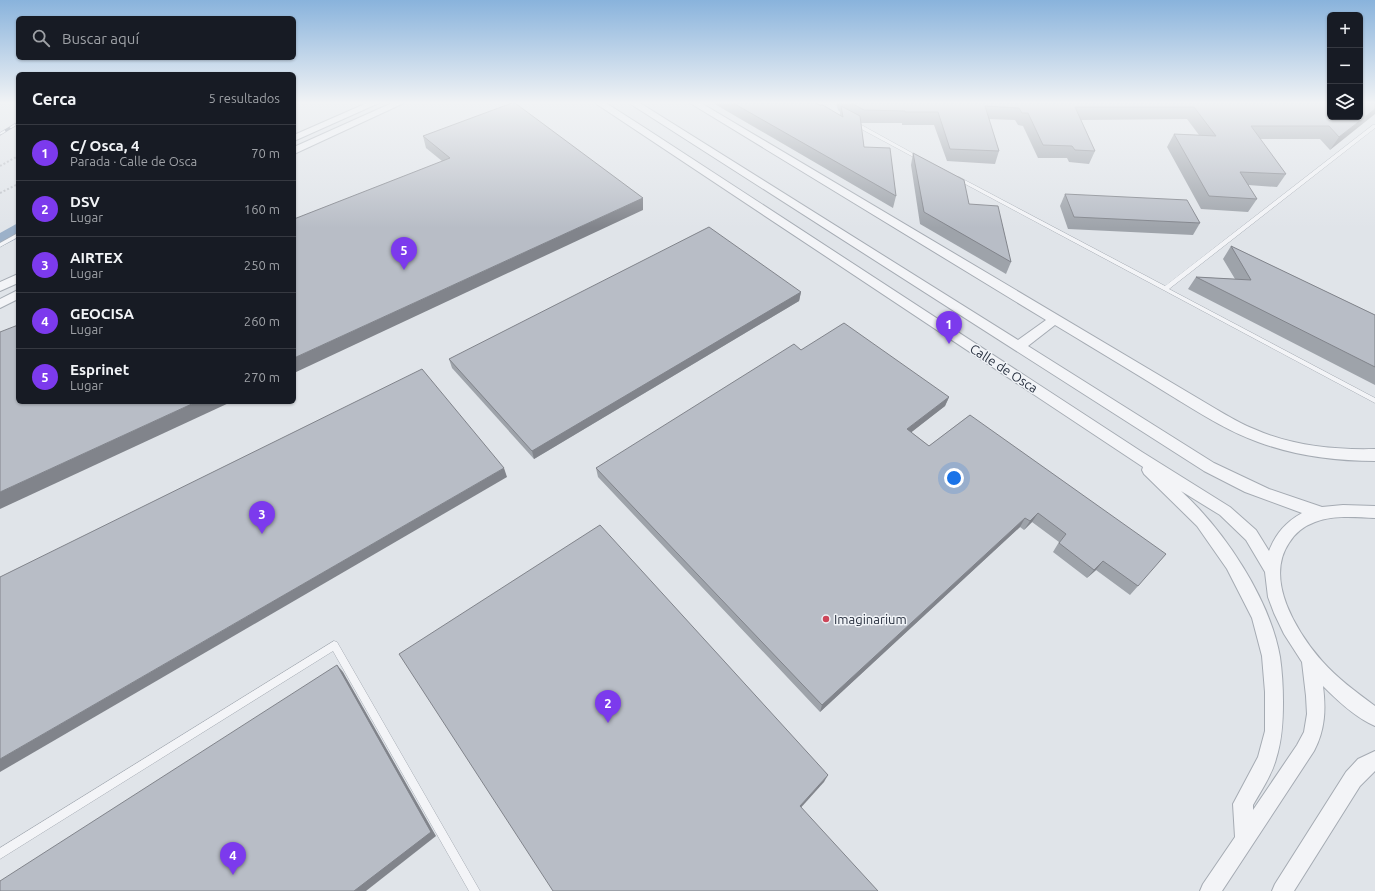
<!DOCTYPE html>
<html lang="es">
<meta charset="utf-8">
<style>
body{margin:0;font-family:Ubuntu,sans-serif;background:#242831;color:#f1f3f6}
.controls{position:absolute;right:12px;top:12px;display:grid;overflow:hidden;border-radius:6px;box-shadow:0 1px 3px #0004}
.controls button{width:36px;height:36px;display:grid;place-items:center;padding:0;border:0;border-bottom:1px solid #363941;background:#171b24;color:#f1f3f6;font:20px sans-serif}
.you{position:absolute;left:954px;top:478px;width:14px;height:14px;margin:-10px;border:3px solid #fff;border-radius:50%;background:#1a73e8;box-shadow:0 0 0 6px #1a73e833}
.badge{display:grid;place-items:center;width:26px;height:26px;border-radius:50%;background:#7c3aed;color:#fff;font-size:13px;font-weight:700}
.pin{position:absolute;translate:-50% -33px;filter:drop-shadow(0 1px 2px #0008)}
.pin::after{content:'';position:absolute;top:21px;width:14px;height:12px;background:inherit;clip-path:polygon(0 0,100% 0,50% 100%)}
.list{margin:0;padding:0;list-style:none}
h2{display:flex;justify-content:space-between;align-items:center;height:52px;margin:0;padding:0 16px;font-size:17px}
h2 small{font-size:13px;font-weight:400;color:#9ea1a6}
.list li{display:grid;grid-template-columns:26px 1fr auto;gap:12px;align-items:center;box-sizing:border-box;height:56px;padding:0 16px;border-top:1px solid #363941}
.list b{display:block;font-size:15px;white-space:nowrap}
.list p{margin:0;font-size:13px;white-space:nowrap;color:#9ea1a6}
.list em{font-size:13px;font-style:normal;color:#9ea1a6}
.icon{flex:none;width:22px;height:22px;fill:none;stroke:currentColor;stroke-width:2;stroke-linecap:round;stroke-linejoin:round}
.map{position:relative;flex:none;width:1375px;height:891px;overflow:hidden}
.search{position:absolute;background:#171b24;box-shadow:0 1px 3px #0004;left:16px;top:16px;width:280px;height:44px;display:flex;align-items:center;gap:10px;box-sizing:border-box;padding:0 14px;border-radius:6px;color:#9ea1a6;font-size:15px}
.panel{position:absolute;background:#171b24;box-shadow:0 1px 3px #0004;left:16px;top:72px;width:280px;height:332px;border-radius:6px}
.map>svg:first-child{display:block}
</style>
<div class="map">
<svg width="1375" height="891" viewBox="0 0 1375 891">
<rect width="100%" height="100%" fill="#e0e4e9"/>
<!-- water -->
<polygon fill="#9cb1c9" points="18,223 18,238 0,247 0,233"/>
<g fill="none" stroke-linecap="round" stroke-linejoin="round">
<defs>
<g id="lane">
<polygon points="815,103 821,103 831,110 827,111"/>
<polygon points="852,122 856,122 923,159 919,160 852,124"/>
<polygon points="1373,125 1375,125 1375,128 1169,289 1375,398 1375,403 954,178 959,177 1165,286"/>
<polygon points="18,233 18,237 0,247 0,243"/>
<polygon points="334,641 337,642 480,891 469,891 333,651 0,859 0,848"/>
</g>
<g id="street">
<polygon points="367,103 379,103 294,141 294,135"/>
<polygon points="392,103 404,103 294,154 294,147"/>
<path d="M595,103H606L645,128L1142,452L1230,507L1256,530L1269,551C1276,533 1286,522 1302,513L1245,492L1204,471L629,103H640L1018,340L1046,320L690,103H701L1216,409C1228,416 1241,424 1254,429C1292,446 1334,450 1375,449V461C1335,461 1296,456 1258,442C1227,431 1198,412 1170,395C1132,371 1093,348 1055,325L1028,346L1214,463L1269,489L1322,507L1343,505L1375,506V518C1355,517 1333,515 1315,522C1304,526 1295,533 1289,543C1264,580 1297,632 1322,661C1337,678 1356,692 1375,706V726C1356,718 1338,701 1323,686C1326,710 1325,730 1314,751L1222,891H1200L1203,884L1235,837L1233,804L1258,757L1265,731V692L1262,656L1252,618L1227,569L1197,526L1144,474L1142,470L1143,467ZM1181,491L1220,515L1246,540L1265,572L1268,597L1274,613L1284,634L1302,662L1306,696L1307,714L1304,732L1297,745L1253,810V805C1261,791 1272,775 1276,759C1282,740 1283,722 1283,702C1283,687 1282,671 1280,657C1270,599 1224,530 1181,491Z"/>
<polygon points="18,274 18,283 0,291 0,282"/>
<polygon points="18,290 18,299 0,308 0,299"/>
<polygon points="1375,751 1375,771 1360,786 1294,891 1272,891 1275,884 1346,772 1358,759"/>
</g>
</defs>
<!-- lane casing -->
<use href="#lane" stroke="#a5abb3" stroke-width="1"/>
<!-- street casing -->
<use href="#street" stroke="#a5abb3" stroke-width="2"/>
<!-- path -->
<g stroke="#bec1c7" stroke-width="2" stroke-dasharray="2 2" stroke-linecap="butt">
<polyline points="0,166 18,156"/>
<polyline points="0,193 18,184"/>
</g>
<!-- lane -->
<use href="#lane" fill="#f3f4f7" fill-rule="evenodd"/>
<!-- street -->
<use href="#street" fill="#f3f4f7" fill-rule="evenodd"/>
<defs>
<polyline id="rail" points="0,134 18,123"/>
</defs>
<!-- rail casing -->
<use href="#rail" stroke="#7a8393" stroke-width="3"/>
<!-- rail -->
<use href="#rail" stroke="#f0f3f7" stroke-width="2" stroke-dasharray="6" stroke-linecap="butt"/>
</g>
<!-- wall -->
<g fill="#9ea3aa">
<polygon points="713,103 816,103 840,115 840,112 838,110 836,103 1375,103 1330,150 1320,139 1260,139 1286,174 1277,187 1248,185 1257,199 1248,212 1201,209 1167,147 1174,134 1199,135 1187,119 1081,120 1095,151 1089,164 1069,162 1067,158 1038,158 1023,126 1018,125 1015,120 989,119 999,151 995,164 947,161 934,125 902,125 902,123 861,123 864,147 896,196 893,208"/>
<polygon points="423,136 643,198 643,210 442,161 426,148"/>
<polygon points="913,153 1011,262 1006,274 920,224 911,165"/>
<polygon points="1065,194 1200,223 1193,235 1068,229 1060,206"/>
<polygon points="1231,246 1375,315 1375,385 1188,289 1196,277 1235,279 1223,259"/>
<polygon points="801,292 799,301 534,459 452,368 449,359"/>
<polygon points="801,350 949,397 945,406 911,432 929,446 970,415 1138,586 1130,595 1096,570 1087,578 1053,552 1059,542 1032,522 1024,530 1020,527 820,712 598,477 596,468"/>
</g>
<!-- shaded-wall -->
<g fill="#81848b">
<polygon points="1375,109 1375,114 1330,150 1339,137"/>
<polygon points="643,198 643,210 294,373 294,358"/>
<polygon points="801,292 799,301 534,459 532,451"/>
<polygon points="949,397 945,406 904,438 907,429"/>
<polygon points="196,402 231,402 0,509 0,492"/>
<polygon points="504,468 507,477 0,772 0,759"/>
<polygon points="1038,513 1032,522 1024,530 1030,521"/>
<polygon points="1025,518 1020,527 820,712 822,705"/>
<polygon points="1103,561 1096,570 1087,578 1094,570"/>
<polygon points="337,665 343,672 436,836 366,891 354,891"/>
<polygon points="828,775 824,782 797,812 800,806"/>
</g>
<!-- building -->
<g fill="#b8bdc6" stroke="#81848b">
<polygon points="512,103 515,103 643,198 294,358 294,219 450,158 423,136"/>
<polygon points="733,103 816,103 821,106 821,104 843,117 841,106 860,116 864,147 890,148 896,196"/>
<polygon points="851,103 1330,103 1330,117 1360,117 1360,103 1375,103 1375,109 1339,137 1329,126 1251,126 1286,174 1240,172 1257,199 1209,196 1174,134 1216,136 1194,107 1075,107 1095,151 1075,150 1072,146 1043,145 1028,113 1022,113 1019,108 985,106 999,151 950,149 938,112 905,112 905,111 864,110"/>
<polygon points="913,153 964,180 969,204 998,206 1011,262 924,212"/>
<polygon points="1065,194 1187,200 1200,223 1074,217"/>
<polygon points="709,227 801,292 532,451 449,359"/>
<polygon points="1231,246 1375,315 1375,367 1196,277 1251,280"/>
<polygon points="844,323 949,397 907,429 929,446 970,415 1166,554 1138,586 1103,561 1094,570 1059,543 1066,534 1038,513 1030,521 1025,518 822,705 596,468 794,344 801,350"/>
<polygon points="18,325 18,402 196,402 0,492 0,332"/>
<polygon points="422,369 504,468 0,759 0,577"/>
<polygon points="600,525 828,775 800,806 878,891 553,891 399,654"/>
<polygon points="337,665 431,832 354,891 0,891 0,881"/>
</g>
<!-- sky -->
<linearGradient id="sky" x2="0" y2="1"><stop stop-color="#89b3dc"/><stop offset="0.45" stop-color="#f1f3f5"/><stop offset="1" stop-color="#f1f3f5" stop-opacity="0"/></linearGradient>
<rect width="1375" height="228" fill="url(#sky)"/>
<!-- markers -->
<circle fill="#cd4659" stroke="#f0f3f7" stroke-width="1.5" cx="826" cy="619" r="4"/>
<g text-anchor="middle" stroke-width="3" stroke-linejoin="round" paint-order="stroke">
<!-- street labels -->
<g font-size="13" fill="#293140" stroke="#f0f3f7">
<text transform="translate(1004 368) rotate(33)" y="5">Calle de Osca</text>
</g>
<!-- poi labels -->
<g font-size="13" fill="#293140" stroke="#f0f3f7" text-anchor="start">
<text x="834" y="624">Imaginarium</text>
</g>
</g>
</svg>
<div class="controls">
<button>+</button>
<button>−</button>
<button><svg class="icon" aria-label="layers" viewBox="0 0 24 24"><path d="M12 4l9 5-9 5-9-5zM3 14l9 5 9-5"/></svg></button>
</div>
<div class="you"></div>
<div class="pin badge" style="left:949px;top:344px">1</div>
<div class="pin badge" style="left:608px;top:723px">2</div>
<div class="pin badge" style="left:262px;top:534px">3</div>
<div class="pin badge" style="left:233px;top:875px">4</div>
<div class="pin badge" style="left:404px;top:270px">5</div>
<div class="search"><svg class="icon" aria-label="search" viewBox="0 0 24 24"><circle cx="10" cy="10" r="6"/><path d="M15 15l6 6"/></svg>Buscar aquí</div>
<section class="panel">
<h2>Cerca<small>5 resultados</small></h2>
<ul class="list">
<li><span class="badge">1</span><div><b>C/ Osca, 4</b><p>Parada · Calle de Osca</p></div><em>70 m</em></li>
<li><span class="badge">2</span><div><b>DSV</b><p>Lugar</p></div><em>160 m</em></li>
<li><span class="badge">3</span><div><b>AIRTEX</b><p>Lugar</p></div><em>250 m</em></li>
<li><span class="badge">4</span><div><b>GEOCISA</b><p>Lugar</p></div><em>260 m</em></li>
<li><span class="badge">5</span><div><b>Esprinet</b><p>Lugar</p></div><em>270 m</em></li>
</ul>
</section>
</div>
